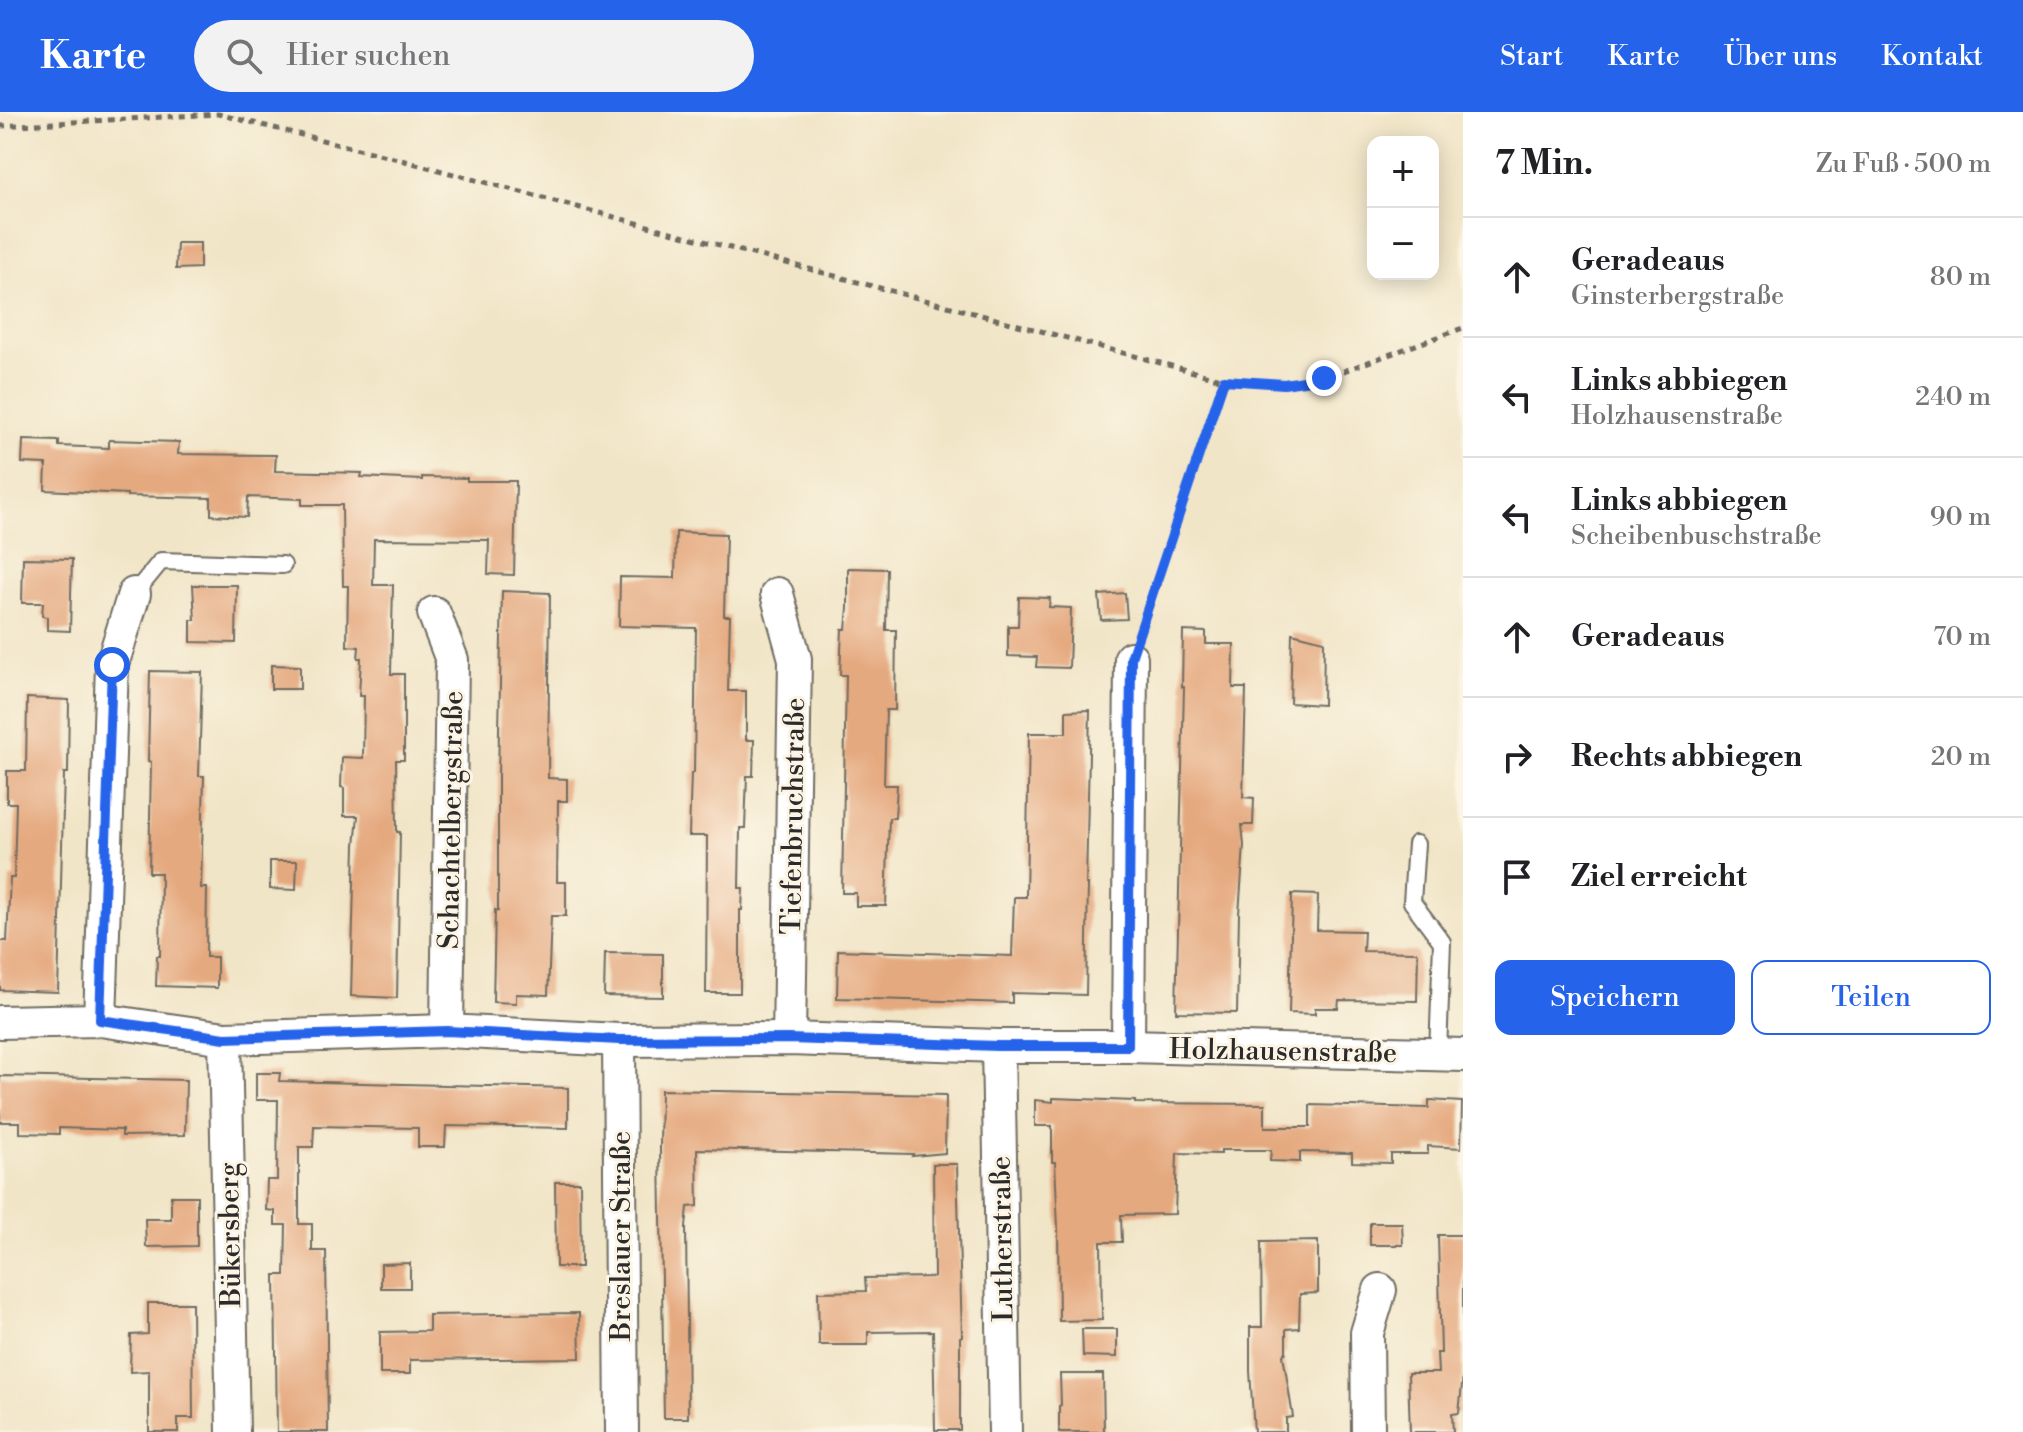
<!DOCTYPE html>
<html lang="de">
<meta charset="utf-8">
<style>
body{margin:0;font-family:"Libre Bodoni",serif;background:#f2f2f2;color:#202124}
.controls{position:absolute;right:24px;top:24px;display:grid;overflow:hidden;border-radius:16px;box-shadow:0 4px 20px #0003}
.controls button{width:72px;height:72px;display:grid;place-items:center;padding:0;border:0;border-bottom:2px solid #e0e0e0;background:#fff;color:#202124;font:40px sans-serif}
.stop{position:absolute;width:24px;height:24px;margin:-18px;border:6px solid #2563eb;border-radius:50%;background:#fff}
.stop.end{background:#2563eb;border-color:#fff;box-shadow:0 2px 8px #0008}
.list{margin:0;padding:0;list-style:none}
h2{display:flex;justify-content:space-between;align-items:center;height:104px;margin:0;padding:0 32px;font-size:34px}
h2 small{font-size:26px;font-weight:400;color:#757577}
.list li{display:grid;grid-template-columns:52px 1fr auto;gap:24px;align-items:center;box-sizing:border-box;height:120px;padding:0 32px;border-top:2px solid #e0e0e0}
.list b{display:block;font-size:30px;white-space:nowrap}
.list p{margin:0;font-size:26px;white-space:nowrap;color:#757577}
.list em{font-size:26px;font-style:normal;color:#757577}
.actions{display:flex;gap:16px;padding:24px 32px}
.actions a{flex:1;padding:18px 0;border:2px solid #2563eb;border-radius:16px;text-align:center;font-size:28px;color:#2563eb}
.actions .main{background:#2563eb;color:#fff}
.icon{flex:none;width:44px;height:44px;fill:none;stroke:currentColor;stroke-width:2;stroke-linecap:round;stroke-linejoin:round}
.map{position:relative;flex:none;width:1463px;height:1320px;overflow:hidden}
header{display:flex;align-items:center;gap:48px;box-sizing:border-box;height:112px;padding:0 40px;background:#2563eb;color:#fff}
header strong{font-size:38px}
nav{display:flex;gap:44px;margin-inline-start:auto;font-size:28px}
.search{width:560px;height:72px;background:#f2f2f2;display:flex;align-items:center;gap:20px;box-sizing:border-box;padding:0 28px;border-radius:44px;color:#757577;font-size:30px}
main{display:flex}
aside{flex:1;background:#fff}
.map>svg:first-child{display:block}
</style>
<header>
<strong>Karte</strong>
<div class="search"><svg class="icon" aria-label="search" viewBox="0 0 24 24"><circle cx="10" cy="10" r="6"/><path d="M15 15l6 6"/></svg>Hier suchen</div>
<nav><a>Start</a><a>Karte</a><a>Über uns</a><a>Kontakt</a></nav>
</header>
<main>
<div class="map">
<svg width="1463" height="1320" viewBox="0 0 1463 1320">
<rect width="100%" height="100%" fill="#fcf5e5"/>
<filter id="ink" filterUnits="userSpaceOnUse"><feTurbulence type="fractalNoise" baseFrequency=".0125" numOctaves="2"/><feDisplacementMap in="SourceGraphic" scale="16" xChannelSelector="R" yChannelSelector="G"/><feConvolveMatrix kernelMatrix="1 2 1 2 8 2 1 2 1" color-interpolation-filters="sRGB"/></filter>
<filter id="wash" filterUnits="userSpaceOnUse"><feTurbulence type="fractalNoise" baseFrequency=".006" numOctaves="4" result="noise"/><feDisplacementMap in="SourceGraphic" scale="32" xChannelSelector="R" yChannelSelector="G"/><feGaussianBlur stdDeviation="1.8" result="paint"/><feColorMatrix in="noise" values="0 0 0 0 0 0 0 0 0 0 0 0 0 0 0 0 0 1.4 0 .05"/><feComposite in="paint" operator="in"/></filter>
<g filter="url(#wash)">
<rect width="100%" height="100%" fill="#f1e5c7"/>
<g id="blocks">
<!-- building -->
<g fill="#e5a97f">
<polygon points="177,131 200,131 200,156 176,157"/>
<polygon points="23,328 59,329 59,334 109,336 109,328 179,330 178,342 276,343 275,359 362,361 361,365 422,368 422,365 467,366 467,369 516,369 514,463 488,462 489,428 374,427 373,473 393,473 391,562 404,562 404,648 396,648 397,720 400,720 397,886 351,884 355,733 358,704 344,704 344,676 341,675 342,645 363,646 364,584 359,584 361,546 358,546 359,535 347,534 348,474 343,474 342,393 302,393 302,387 248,385 247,405 211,403 211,386 127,384 127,382 45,378 46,352 22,351"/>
<polygon points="676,420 726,422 724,504 730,504 728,579 746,579 746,628 754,628 753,664 747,664 745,716 740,716 739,776 743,776 742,798 740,798 740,881 706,881 707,724 689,724 691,661 694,661 696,516 619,514 620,465 675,466"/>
<polygon points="23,446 72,447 70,519 47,518 47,505 42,504 43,491 22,491"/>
<polygon points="848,456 887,457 886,518 896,518 895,598 886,598 884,673 897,673 895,706 889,706 886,794 856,794 856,781 842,781 846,563 840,563 842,517 846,517 848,496"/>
<polygon points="193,473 237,473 236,531 191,530 191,508 195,508"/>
<polygon points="502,479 550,481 548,666 567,667 567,689 558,689 557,770 566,770 566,804 551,804 548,883 516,882 516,891 493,890 495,798 498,799 498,665"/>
<polygon points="1125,481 1127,507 1101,508 1099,483"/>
<polygon points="1019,485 1050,486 1049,495 1071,496 1069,556 1036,555 1037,545 1008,544 1008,514 1018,514"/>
<polygon points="1183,519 1206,520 1206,532 1234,532 1233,576 1246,576 1243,685 1254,686 1253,713 1242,713 1244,733 1239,802 1237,901 1176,900 1184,575 1182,575"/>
<polygon points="1292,521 1324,529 1323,593 1290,591"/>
<polygon points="271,553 300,554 300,577 271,577"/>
<polygon points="150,559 202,560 199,664 204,664 201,776 207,776 206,845 217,845 217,876 156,874 157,844 160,844 161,761 149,761 151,650 148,649"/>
<polygon points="27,586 69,588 68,661 64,661 58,880 0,878 0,829 7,829 10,766 14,766 16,691 7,691 7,659 26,659"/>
<polygon points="1090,598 1086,772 1088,772 1086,883 1012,881 1012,891 837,886 838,838 1012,844 1014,785 1026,785 1029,621 1066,621 1066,599"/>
<polygon points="270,749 297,749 296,778 270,777"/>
<polygon points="1292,782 1318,783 1317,818 1364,819 1363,839 1416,840 1418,842 1417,889 1339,888 1338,896 1315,896 1315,902 1289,901"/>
<polygon points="605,841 663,842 663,885 604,884"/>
<polygon points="256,961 280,961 279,969 568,976 568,1016 446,1014 445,1035 418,1035 418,1016 314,1014 313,1035 299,1035 299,1112 312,1112 312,1139 326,1139 328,1320 277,1320 275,1163 285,1163 286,1113 275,1113 275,1099 266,1098 267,1068 277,1068 278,988 256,988"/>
<polygon points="0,964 186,968 185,1023 122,1024 122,1018 59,1016 59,1022 20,1021 20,1010 0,1010"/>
<polygon points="661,978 946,983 945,1041 912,1044 913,1042 697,1037 698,1094 688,1095 686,1115 688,1306 664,1306 660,1037"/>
<polygon points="1053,986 1135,989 1135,991 1265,992 1265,1015 1310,1015 1310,993 1429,996 1429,988 1462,990 1461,1036 1428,1034 1428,1042 1391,1042 1391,1051 1352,1050 1352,1041 1300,1040 1300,1050 1270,1049 1271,1038 1221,1038 1221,1042 1177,1041 1175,1102 1121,1103 1122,1130 1101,1130 1102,1208 1059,1209 1058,1116 1055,1050 1052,1050 1052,1014 1035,1014 1035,988 1053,990"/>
<polygon points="933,1052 957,1052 962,1224 960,1225 960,1318 935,1318 933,1219 868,1220 868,1233 819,1233 818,1180 866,1179 865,1166 934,1165"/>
<polygon points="555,1070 580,1070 581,1155 556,1155"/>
<polygon points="171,1084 197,1084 197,1134 146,1135 145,1107 171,1107"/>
<polygon points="1370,1111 1402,1111 1403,1133 1370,1133"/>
<polygon points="1438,1123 1463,1123 1463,1264 1459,1301 1452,1302 1453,1320 1410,1320 1408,1261 1438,1261 1437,1241 1441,1241"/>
<polygon points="1318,1129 1318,1181 1300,1182 1299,1216 1286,1217 1286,1240 1283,1243 1293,1305 1286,1306 1286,1320 1254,1320 1250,1259 1250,1215 1262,1215 1261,1130"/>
<polygon points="410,1151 410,1176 381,1176 381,1152"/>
<polygon points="148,1191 192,1191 193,1306 178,1306 178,1320 149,1320 149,1259 130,1260 131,1223 148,1222"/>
<polygon points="579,1201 580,1246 410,1248 410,1262 380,1262 380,1220 429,1219 429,1203"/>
<polygon points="1082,1217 1117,1217 1117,1245 1083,1244"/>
<polygon points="1060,1262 1103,1262 1104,1320 1059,1320 1059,1294 1061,1293"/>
</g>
</g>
</g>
<g filter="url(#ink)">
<use href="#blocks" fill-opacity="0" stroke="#706c62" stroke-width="2"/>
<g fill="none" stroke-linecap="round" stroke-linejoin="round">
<defs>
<g id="service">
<polyline points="134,482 161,449 283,453"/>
<polyline points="1416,732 1412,790 1442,830 1438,942"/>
</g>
<g id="minor">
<polyline points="777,482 795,547 789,927"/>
<polyline points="434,501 452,548 447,919"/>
<polyline points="100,908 112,553 134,482"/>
<polyline points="0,910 100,908 225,926 447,919 619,928 789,927 998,934 1128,934 1463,943"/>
<polyline points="225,926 233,1320"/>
<polyline points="619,928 622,1320"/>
<polyline points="998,934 1005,1320"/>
<polyline points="1128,934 1131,546"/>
<polyline points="1368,1320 1367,1221 1380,1178"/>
</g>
</defs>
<!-- service casing -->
<use href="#service" stroke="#706c62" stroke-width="20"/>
<!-- minor casing -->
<use href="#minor" stroke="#706c62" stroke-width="36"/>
<!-- path -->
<g stroke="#706c62" stroke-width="5" stroke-dasharray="6 6" stroke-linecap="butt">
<polyline points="0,14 218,2 390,45 1224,268 1284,272 1324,266 1463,216"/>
<polyline points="1140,522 1224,268"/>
</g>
<!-- service -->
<use href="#service" stroke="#fff" stroke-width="16"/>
<!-- minor -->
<use href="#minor" stroke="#fff" stroke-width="32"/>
</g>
</g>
<g fill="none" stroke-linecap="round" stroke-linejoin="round" filter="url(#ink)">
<!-- route -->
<polyline stroke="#2563eb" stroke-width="10" points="112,553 100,908 225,926 447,919 619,928 789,927 998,934 1128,934 1131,546 1224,268 1284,272 1324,266"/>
</g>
<g text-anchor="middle" stroke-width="6" stroke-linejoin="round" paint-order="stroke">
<!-- street labels -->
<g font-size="28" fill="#2b2b2b" stroke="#fcf5e5">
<text transform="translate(792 704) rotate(-89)" y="10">Tiefenbruchstraße</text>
<text transform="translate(450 708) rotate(-89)" y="10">Schachtelbergstraße</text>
<text transform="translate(1283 938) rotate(1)" y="10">Holzhausenstraße</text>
<text transform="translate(229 1123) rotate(-91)" y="10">Bükersberg</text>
<text transform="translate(620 1124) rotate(-90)" y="10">Breslauer Straße</text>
<text transform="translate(1001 1127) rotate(-91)" y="10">Lutherstraße</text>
</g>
</g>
</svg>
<div class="controls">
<button>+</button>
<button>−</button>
</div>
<div class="stop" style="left:112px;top:553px"></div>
<div class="stop end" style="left:1324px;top:266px"></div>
</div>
<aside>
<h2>7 Min.<small>Zu Fuß · 500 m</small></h2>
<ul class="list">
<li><svg class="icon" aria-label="ahead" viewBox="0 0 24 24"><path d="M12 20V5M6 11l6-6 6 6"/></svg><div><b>Geradeaus</b><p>Ginsterbergstraße</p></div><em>80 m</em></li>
<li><svg class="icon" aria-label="left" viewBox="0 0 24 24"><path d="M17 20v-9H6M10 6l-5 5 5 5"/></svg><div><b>Links abbiegen</b><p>Holzhausenstraße</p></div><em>240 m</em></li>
<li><svg class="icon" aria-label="left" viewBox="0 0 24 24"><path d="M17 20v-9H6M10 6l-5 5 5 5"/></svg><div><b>Links abbiegen</b><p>Scheibenbuschstraße</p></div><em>90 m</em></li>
<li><svg class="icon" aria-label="ahead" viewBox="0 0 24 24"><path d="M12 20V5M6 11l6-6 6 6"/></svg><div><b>Geradeaus</b></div><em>70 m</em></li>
<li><svg class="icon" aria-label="right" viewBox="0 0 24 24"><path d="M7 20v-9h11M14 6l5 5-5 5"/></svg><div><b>Rechts abbiegen</b></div><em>20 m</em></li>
<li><svg class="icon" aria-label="arrive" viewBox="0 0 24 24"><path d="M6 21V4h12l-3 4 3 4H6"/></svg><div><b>Ziel erreicht</b></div></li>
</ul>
<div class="actions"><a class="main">Speichern</a><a>Teilen</a></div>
</aside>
</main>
